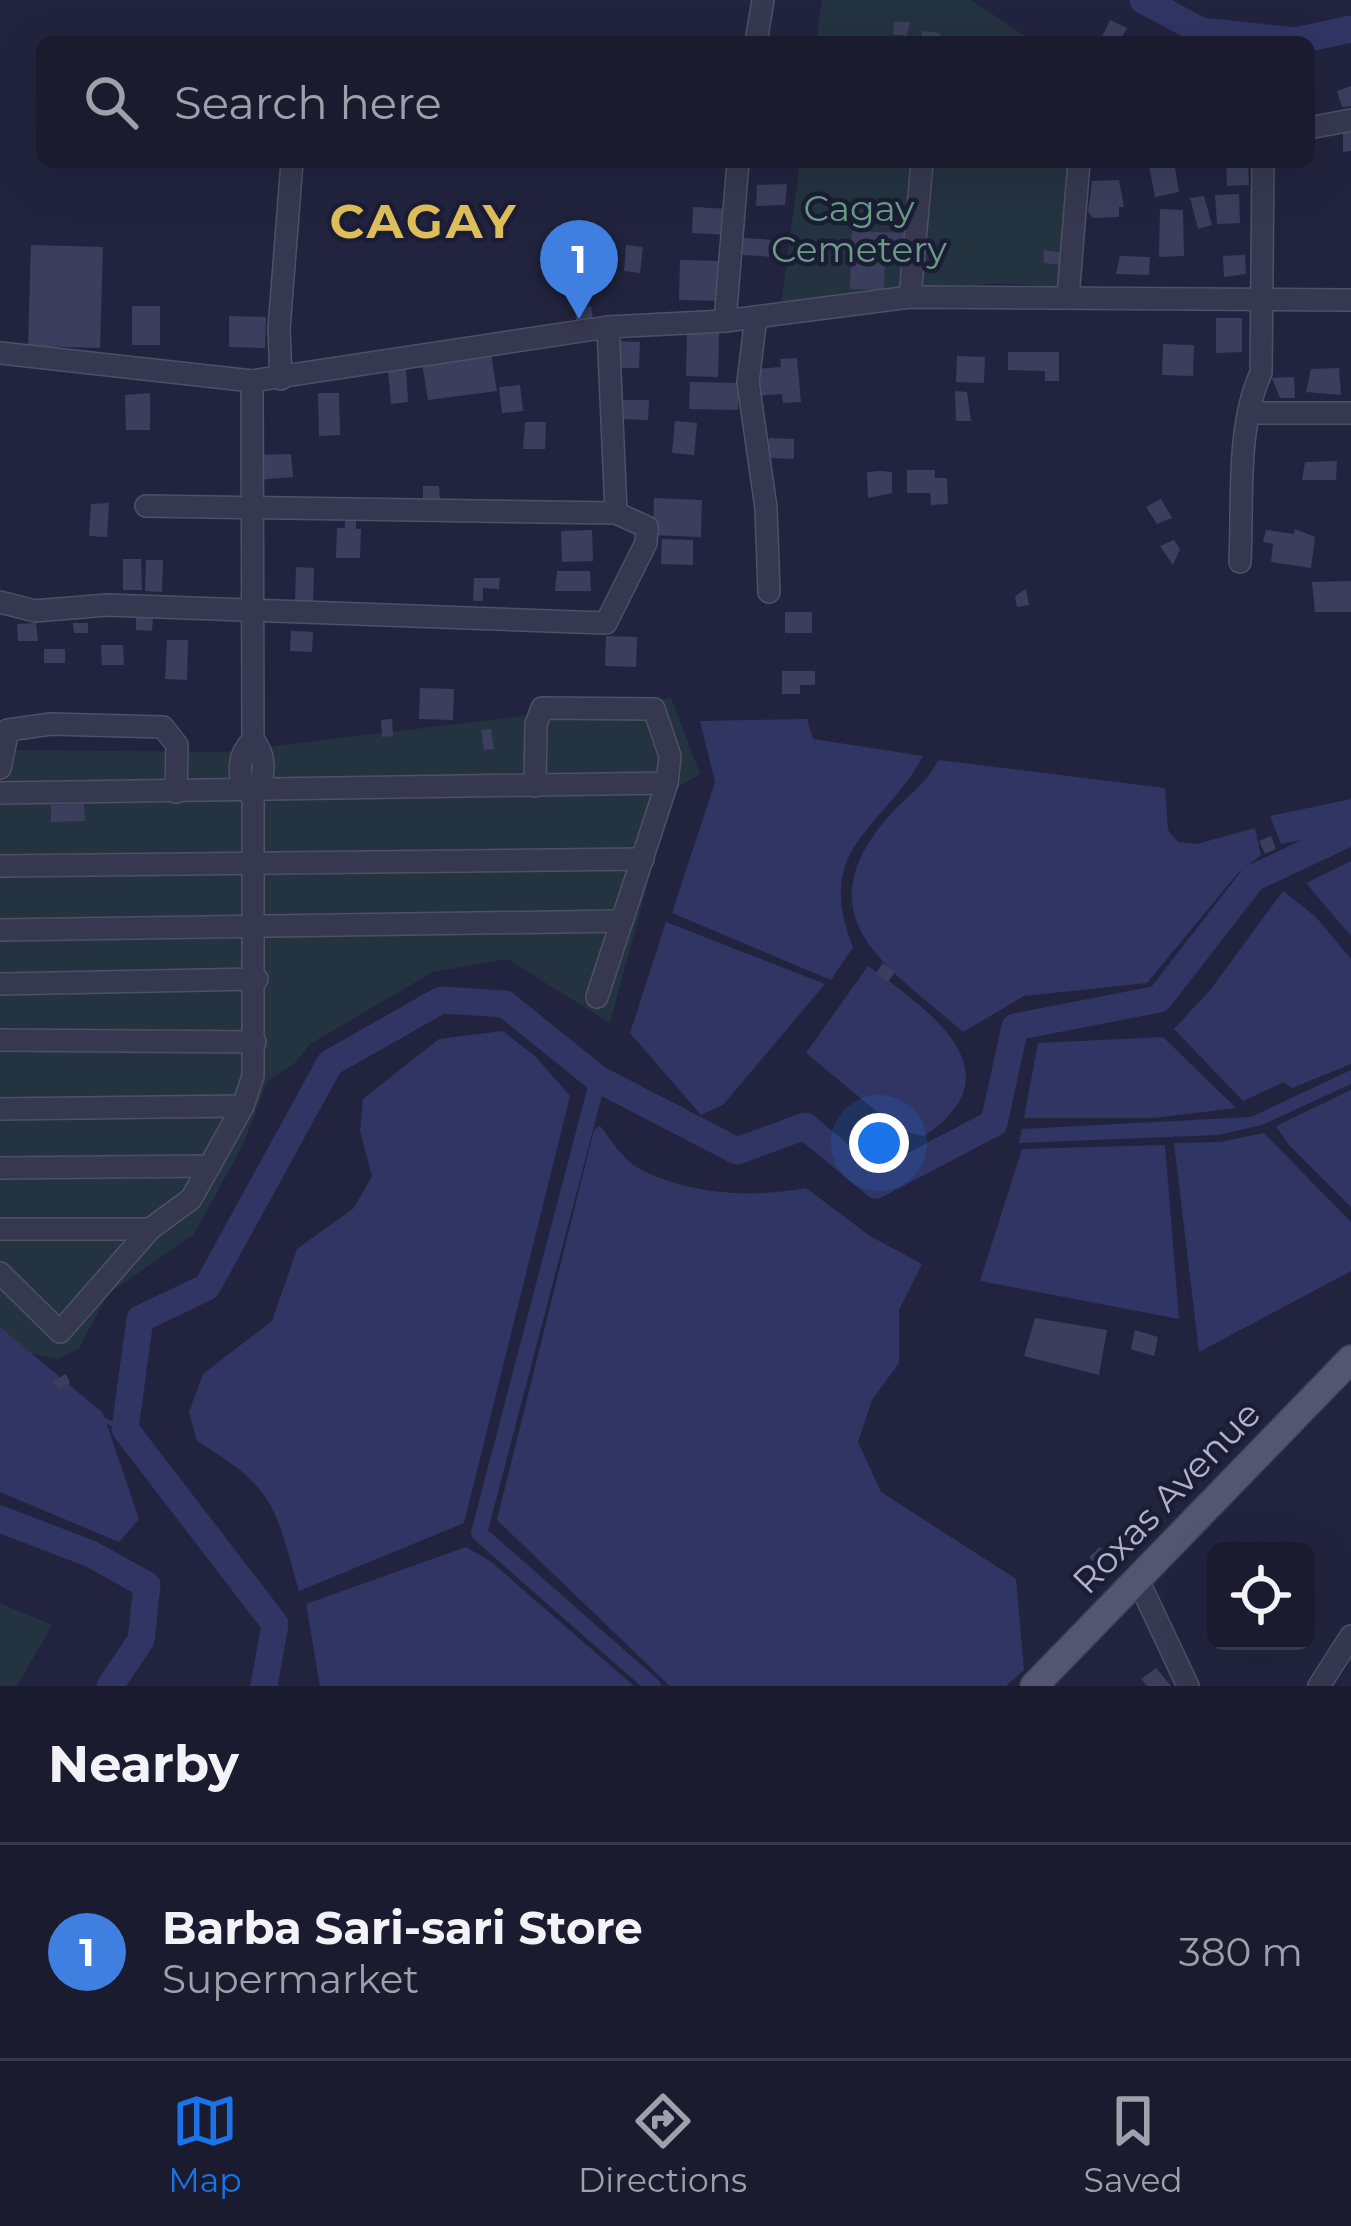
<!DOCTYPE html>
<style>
body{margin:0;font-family:Montserrat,sans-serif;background:#27283b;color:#f1f3f6}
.controls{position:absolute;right:36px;bottom:36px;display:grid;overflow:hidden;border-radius:18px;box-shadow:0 12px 48px #0002}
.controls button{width:108px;height:108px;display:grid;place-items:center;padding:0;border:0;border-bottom:3px solid #38394b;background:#1a1b2f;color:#f1f3f6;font:60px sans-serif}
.you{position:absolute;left:879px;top:1143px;width:42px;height:42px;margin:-30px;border:9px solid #fff;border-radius:50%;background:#1a73e8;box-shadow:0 0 0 18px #1a73e833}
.badge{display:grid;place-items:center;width:78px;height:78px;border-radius:50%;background:#1a73e8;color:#fff;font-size:39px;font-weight:700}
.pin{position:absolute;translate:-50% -99px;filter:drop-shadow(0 3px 6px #0008)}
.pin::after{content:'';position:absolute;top:63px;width:42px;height:36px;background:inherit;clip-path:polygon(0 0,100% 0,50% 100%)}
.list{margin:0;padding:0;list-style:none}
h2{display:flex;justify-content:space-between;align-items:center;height:156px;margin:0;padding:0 48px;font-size:51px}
h2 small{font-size:39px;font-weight:400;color:#9fa1aa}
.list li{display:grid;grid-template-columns:78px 1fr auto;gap:36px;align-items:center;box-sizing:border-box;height:216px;padding:0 48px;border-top:3px solid #38394b}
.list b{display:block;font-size:45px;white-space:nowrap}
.list p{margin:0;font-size:39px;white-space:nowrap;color:#9fa1aa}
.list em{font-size:39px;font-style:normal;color:#9fa1aa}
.icon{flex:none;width:66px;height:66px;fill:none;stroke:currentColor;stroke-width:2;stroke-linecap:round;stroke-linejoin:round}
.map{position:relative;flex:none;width:1351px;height:1686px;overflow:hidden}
.search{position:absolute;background:#1a1b2f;box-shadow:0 12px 48px #0002;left:36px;right:36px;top:36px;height:132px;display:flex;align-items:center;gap:30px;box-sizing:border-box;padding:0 42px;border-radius:18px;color:#9fa1aa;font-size:45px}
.sheet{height:372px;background:#1a1b2f}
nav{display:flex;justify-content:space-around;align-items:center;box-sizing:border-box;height:168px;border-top:3px solid #38394b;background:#1a1b2f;font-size:33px;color:#9fa1aa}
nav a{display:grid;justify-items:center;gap:6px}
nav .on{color:#1a73e8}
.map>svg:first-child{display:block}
</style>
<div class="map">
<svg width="1351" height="1686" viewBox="0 0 1351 1686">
<rect width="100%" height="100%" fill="#22243f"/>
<!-- green -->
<g fill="#243340">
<polygon points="822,0 971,0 1034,42 816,42"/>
<polygon points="800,162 1077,162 1057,287 1001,283 781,305"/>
<polygon points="671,698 700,774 673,790 610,1023 507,959 433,972 310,1044 296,1062 267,1082 243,1145 194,1234 108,1294 79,1348 59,1359 24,1352 0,1327 0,750 224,752"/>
<polygon points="0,1603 52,1625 17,1686 0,1686"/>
</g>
<!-- water -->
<g fill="#313563">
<path d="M807,719L813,739L923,756C885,828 812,846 853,947L831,980L672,913L715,782L700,721Z"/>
<path d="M938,760L1165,788L1168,830L1178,842L1197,844L1255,828L1261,855L1237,874L1147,983L1024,996L963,1032C894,970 803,922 883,823C901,800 925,787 938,760Z"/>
<polygon points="1351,799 1351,821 1317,837 1281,844 1270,816"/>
<polygon points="1351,861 1351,936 1306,883"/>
<polygon points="1283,891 1316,917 1351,959 1351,1064 1292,1088 1284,1082 1243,1101 1174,1029 1211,989"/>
<polygon points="666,922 825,984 723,1105 701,1115 630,1033"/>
<path d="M868,966C927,1009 1021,1072 924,1136L899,1130L806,1053Z"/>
<path d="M503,1031L536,1057L570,1096L464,1523L299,1591C274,1504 276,1489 197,1441L189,1412L203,1374L272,1321L297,1249L354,1208L372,1176L360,1131L363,1099L439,1039Z"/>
<polygon points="1163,1037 1236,1108 1153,1118 1024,1118 1038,1043"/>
<polygon points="1351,1070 1351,1084 1262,1125 1218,1135 1019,1143 1022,1129 1251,1117"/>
<polygon points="1351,1090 1351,1207 1288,1144 1276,1126"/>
<path d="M600,1126C611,1139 623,1160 638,1168C688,1195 752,1198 806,1188L870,1236L922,1264L899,1310V1363L872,1400L858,1442L881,1492L1016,1579L1024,1670L1006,1686H670L497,1520L594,1130Z"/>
<polygon points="1264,1133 1351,1222 1351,1271 1199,1352 1174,1143 1220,1142"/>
<polygon points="1165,1145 1179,1319 980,1281 1022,1149"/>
<polygon points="0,1327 103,1413 139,1519 119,1542 0,1492"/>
<polygon points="466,1547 490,1561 634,1686 320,1686 306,1604"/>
</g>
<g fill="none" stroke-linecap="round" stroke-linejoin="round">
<!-- stream -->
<polyline stroke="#313563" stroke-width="4.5" points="104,1420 125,1429"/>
<!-- canal -->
<polyline stroke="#313563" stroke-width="16" points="598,1079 479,1533 653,1686"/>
<!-- river -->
<g stroke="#313563" stroke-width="27">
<polyline points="1143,0 1201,31 1296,41 1351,29"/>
<polyline points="0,1519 91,1554 147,1585 141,1640 110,1686"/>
<polyline points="264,1686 275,1624 125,1429 140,1319 207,1287 330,1063 441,1000 505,1004 598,1079 737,1151 805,1126 876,1185 994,1123 1015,1027 1159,999 1253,878 1351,832"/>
</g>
</g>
<!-- building -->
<g fill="#3b3f5d">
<polygon points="1110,20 1127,28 1119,42 1101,39"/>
<polygon points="894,22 910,22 907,36 893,34"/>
<polygon points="922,31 940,33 940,42 921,42"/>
<polygon points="1351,86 1351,106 1342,107 1337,91"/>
<polygon points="1351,127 1351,151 1343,152 1343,128"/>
<polygon points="1174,162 1179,192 1155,197 1149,166"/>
<polygon points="1226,162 1248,162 1249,185 1227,186"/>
<polygon points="1119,180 1124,207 1119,207 1119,217 1093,218 1088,212 1092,181"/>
<polygon points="787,184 785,205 756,206 757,185"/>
<polygon points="1239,194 1240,223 1217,224 1215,195"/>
<polygon points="1204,196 1212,225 1198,229 1190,198"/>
<polygon points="693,207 729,209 728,235 692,233"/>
<polygon points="1160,209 1183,210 1184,256 1159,257"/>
<polygon points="852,231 907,233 907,252 885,251 884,290 850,289"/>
<polygon points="743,238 776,240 775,257 742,255"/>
<polygon points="31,245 103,247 100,348 28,346"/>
<polygon points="626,245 643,247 640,273 624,271"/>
<polygon points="1043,250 1063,253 1061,265 1044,263"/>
<polygon points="1245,255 1246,274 1224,277 1223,256"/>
<polygon points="1120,256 1150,257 1149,275 1116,274"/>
<polygon points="680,260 723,261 722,301 679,300"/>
<rect x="132" y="306" width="28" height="39"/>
<polygon points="591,306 593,319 576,321 575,308"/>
<polygon points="229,316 266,317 265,348 229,347"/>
<polygon points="1216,318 1242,318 1242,352 1216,353"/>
<polygon points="687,332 719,333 718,377 686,376"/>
<polygon points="615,341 640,342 639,368 614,368"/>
<polygon points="1163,344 1194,345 1193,376 1162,375"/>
<polygon points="1008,352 1059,352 1059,381 1045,381 1045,371 1008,370"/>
<polygon points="491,354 497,391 428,400 422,363"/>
<polygon points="957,356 985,357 984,383 956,382"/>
<polygon points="797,358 801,402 783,403 782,394 757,396 755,369 781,367 780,359"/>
<polygon points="1339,368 1341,395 1306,392 1311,369"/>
<polygon points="406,369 408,402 391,404 388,371"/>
<polygon points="1294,377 1295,398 1280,398 1272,378"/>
<polygon points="690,382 739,383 738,410 689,409"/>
<polygon points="520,385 523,411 502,413 499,387"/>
<polygon points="955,391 967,392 971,421 956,421"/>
<polygon points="150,393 150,430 126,430 125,395"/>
<polygon points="318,393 339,393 340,435 319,436"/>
<polygon points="623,400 649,400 648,420 622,419"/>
<polygon points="675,421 697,423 694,455 672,453"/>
<polygon points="525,422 546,422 545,449 523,449"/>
<polygon points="769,438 794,439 794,459 768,458"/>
<polygon points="291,454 293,477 256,480 258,455"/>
<polygon points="1337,461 1336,480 1302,480 1305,462"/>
<polygon points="907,470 935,470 935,478 947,478 948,504 931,505 930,493 907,493"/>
<polygon points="879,471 892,472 892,493 868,498 867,472"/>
<polygon points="423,486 439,486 440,501 423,501"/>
<polygon points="654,498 702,500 701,537 653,535"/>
<polygon points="1161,499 1172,518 1157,524 1146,507"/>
<polygon points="109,503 107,537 89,536 91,504"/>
<polygon points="345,519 356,520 356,529 361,529 360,558 336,558 337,528 345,528"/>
<polygon points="1295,529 1315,537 1311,568 1271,562 1273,544 1263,542 1266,530 1294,534"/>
<polygon points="592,530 593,561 562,562 561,531"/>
<polygon points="662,539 693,540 693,565 661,564"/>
<polygon points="1174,540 1180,549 1173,565 1160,546"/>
<polygon points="123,559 141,559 142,590 123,590"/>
<polygon points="146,560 163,560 162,592 145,591"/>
<polygon points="296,567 314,568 313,604 295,603"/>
<polygon points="557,571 590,571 591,591 555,591"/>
<polygon points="474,578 500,578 499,589 483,588 483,601 473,601"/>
<polygon points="1351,581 1351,612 1315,612 1312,582"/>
<polygon points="1026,589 1029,605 1017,607 1015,596"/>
<rect x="785" y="612" width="27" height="21"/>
<polygon points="136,617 153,618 152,631 136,630"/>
<polygon points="36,623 38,641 18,641 17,624"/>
<polygon points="73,623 88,623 88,633 74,633"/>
<polygon points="291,631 313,632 312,652 290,651"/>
<polygon points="606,636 637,637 636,667 605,666"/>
<polygon points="167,640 188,640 187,680 165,679"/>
<polygon points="101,645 123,645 124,665 102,665"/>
<rect x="44" y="649" width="21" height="14"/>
<polygon points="782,671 815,671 815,685 800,685 800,694 782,694"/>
<polygon points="420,688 454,689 453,720 419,719"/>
<polygon points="392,719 393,736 382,737 381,720"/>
<polygon points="491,729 494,749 484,750 481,730"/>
<polygon points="84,804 85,821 51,822 51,805"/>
<polygon points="1271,836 1276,849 1265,854 1259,841"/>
<polygon points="883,963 895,972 888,982 876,973"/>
<polygon points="1035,1318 1107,1330 1099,1375 1024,1356"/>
<polygon points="1135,1330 1158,1337 1154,1356 1131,1349"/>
<polygon points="66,1374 70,1383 58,1390 53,1381"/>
<polygon points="1100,1547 1109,1557 1098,1567 1089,1557"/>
<polygon points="1156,1668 1171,1686 1147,1686 1141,1679"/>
</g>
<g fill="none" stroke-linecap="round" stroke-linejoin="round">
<defs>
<g id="minor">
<polyline points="756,42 763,0"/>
<polyline points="1309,128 1351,120"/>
<polyline points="910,297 922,162"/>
<polyline points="1068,297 1079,162"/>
<polyline points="756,317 748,382 766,508 769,592"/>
<polyline points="725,321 738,162"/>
<polyline points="608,327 616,513"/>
<polyline points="0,353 252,381 608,327 725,321 910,297 1351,300"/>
<polyline points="281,379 279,329 292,162"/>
<path d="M252,381L253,740C236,756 236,782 253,797"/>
<polyline points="1251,413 1351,413"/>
<path d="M1240,562C1243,503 1236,427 1261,373L1263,162"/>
<polyline points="0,602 35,611 107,605 606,623 646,543 647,527 616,513 146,506"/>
<polyline points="0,768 8,730 51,724 163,727 177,745 176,792"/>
<polyline points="535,786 536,724 542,708 654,709 670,756 667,783 597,997"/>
<polyline points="0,793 667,783"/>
<polyline points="0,866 643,859"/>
<polyline points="0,930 622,921"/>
<polyline points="0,984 257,979"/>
<polyline points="0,1040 255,1042"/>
<polyline points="0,1109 243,1106"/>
<polyline points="0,1168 210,1166"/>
<polyline points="0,1229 150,1229"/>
<path d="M0,1273L60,1332L150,1229L191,1199L243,1106L253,1076V797C266,780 267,756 253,740"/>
<polyline points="1138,1580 1188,1686"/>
<polyline points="1319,1686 1351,1636"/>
</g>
<polyline id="major" points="1034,1686 1351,1359"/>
</defs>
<!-- minor casing -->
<use href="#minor" stroke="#4e5067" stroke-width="24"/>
<!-- major casing -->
<use href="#major" stroke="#3c3e55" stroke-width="30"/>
<!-- minor -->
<use href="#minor" stroke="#36384f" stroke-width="21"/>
<!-- major -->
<use href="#major" stroke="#54566f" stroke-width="27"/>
</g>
<g text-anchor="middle" stroke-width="9" stroke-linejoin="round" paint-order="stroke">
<!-- park labels -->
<g font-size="36" fill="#679d85" stroke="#1b1d34">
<text x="859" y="221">Cagay<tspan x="859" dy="41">Cemetery</tspan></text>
</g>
<!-- street labels -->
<g font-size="36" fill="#b2b3ca" stroke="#1b1d34">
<text transform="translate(1166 1497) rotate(-46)" y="13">Roxas Avenue</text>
</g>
<!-- district labels -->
<g font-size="48" font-weight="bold" letter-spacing="3" fill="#ddbe5a" stroke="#1b1d34">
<text x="424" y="238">CAGAY</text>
</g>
</g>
</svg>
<div class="controls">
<button><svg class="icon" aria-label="locate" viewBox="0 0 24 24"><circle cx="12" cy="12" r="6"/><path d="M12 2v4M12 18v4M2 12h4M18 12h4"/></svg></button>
</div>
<div class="you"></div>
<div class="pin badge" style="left:579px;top:319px;background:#3f7fe0">1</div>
<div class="search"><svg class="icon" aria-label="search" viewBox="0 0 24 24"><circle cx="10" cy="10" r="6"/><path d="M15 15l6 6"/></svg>Search here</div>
</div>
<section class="sheet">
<h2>Nearby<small></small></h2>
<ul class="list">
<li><span class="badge" style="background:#3f7fe0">1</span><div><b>Barba Sari-sari Store</b><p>Supermarket</p></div><em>380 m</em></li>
</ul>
</section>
<nav>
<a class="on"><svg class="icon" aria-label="map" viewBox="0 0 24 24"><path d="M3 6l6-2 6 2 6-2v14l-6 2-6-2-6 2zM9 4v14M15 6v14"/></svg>Map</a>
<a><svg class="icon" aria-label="directions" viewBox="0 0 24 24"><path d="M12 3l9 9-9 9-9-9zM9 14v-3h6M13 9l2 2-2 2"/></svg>Directions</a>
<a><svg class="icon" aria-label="saved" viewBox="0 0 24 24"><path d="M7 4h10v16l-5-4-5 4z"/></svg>Saved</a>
</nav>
